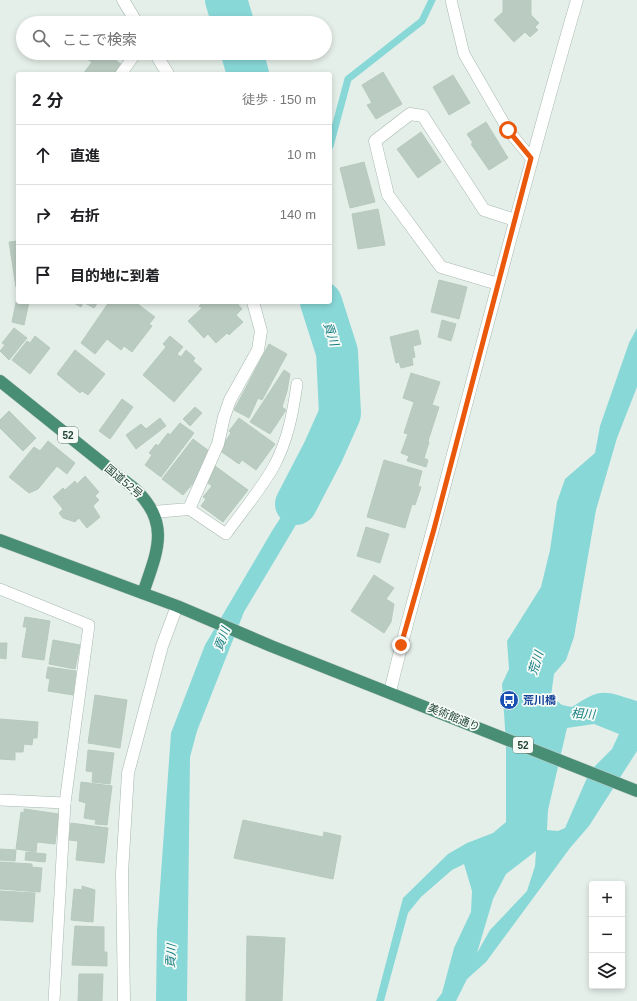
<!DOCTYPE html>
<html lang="ja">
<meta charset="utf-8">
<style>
body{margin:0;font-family:Helvetica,"Noto Sans JP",sans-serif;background:#f2f2f2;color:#202124}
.controls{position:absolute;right:12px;bottom:12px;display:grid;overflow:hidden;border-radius:4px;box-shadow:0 2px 6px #0003}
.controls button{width:36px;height:36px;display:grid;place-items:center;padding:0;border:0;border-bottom:1px solid #e0e0e0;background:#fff;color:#202124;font:20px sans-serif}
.stop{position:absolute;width:12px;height:12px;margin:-9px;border:3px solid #ea580c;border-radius:50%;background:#fff}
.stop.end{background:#ea580c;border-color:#fff;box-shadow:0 1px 4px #0008}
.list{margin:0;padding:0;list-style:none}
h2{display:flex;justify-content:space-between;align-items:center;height:52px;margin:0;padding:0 16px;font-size:17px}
h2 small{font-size:13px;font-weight:400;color:#757577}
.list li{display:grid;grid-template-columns:26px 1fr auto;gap:12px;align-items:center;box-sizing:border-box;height:60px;padding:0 16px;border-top:1px solid #e0e0e0}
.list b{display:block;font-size:15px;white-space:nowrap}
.list em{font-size:13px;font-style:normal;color:#757577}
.icon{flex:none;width:22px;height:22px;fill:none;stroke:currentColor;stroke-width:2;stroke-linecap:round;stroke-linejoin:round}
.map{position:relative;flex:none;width:637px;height:1001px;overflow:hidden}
.search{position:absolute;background:#fff;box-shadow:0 2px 6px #0003;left:16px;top:16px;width:316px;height:44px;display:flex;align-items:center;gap:10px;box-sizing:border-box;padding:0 14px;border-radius:22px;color:#757577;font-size:15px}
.panel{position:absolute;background:#fff;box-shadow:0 2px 6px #0003;left:16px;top:72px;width:316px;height:232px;border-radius:4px}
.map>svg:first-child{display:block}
</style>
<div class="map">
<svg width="637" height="1001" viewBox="0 0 637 1001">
<rect width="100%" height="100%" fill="#e5efe9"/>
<!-- water -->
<g fill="#89d8d8" fill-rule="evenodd">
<path d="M637,328V387L617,438L596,510L574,637L566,660L554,674L551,696L562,705L572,707C602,687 604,691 637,701V751L589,826L570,848L486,962L467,979L456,1001H436L442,993L454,948L471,912L472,891L464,864L452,870L421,897L408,913L384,1001H376L403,898L448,854L467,843L493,833L506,822V743L502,684L509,669L507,641L541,587L550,550L557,502L565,479L595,453L600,426L629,343ZM594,724L619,734L612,749L590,771L565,828L558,831L547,830L548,810L567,728ZM536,851L535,866L527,891L490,930L477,953L493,899L506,874Z"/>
<polygon points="323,452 303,513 244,612 197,731 190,757 187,1001 156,1001 157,930 171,733 205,645 272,531"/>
</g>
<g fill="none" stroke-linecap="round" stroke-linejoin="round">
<!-- stream -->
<polyline stroke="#89d8d8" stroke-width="7" points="330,146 348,79 422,21 432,0"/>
<!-- river -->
<g stroke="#89d8d8" stroke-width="42">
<polyline points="226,0 233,23"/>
<polyline points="242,53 248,74"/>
<polyline points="296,504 323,452 340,414 337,352 321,302"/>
</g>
</g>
<!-- building -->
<g fill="#bacbc2" stroke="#b7cabf">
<polygon points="503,0 531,0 531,15 539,23 535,27 538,30 530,37 525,32 514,42 494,20 503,12"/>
<polygon points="86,53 106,53 122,65 116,74 83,74 92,62 84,57"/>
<polygon points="383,72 402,104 376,119 367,105 372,103 362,85"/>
<polygon points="453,75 470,103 449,115 433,87"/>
<polygon points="486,122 508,158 489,170 471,144 473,143 467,134"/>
<polygon points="421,132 441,162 418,178 397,149"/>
<polygon points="364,162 375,202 350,208 340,168"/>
<polygon points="378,209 385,245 358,249 352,214"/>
<polygon points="18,241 18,287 16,287 9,242"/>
<polygon points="439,280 467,287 459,319 431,312"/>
<polygon points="18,293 18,302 29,302 24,325 12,322"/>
<polygon points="72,302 98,302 94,308 83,302 81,307"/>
<polygon points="109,302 135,302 155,317 149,324 152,326 132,352 124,346 121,350 107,339 95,354 81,343"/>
<polygon points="204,302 236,302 242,309 236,315 243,322 229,335 227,333 216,343 208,334 204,338 188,321 202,308 199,306"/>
<polygon points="442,320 456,324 451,341 438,337"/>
<polygon points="14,328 27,338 9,360 0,351 5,345 2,343"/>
<polygon points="418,330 421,344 413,346 415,357 412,358 413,365 401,368 399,362 396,363 390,337"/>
<polygon points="35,336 50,348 30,374 12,360 27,341 30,343"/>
<polygon points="170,336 183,347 177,354 181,357 186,350 195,358 193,361 202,369 174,402 143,375 166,347 163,344"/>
<polygon points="269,344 287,354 262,400 258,398 249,418 234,410"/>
<polygon points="75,350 105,374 88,395 82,391 80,393 57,374"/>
<polygon points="284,370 290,374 287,391 282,407 286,410 270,434 250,422"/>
<polygon points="411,373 440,382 432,405 439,407 428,441 429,442 424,458 428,460 426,467 407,461 409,456 401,453 408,434 404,433 414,402 403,398"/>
<polygon points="122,399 133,407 110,439 99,431"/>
<polygon points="195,407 202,413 190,426 183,419"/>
<polygon points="9,411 36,438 23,451 0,428 0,420"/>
<polygon points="160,418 166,426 136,449 126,435 141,424 146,429"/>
<polygon points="239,418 275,444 256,470 242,460 239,464 219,450 231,433 229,431"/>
<polygon points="180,423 194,433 161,477 145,465 152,455 149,453 156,444 158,446 168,433 170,435"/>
<polygon points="193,439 209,451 194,482 183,495 162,479"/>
<polygon points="48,441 75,463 67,474 57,466 38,489 29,493 9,477 34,447 40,451"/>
<polygon points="384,460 422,471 418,486 421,487 415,505 412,504 405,528 367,517"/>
<polygon points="215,466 248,490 223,522 201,506 206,499 203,497 212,486 208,483"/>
<polygon points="85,476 99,492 95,496 99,500 93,506 100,517 87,528 79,518 75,522 63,518 59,513 63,509 53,497 63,488 65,490 75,481 77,484"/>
<polygon points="366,527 389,534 380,563 357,556"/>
<polygon points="374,575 394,588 386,599 394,604 391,622 384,633 351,611"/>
<polygon points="25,617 50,621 44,660 22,657 27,627 23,627"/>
<polygon points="53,640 80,645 75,669 49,664"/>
<polygon points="0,643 7,643 6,659 0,658"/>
<polygon points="48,667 76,671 73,695 48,691 50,679 46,678"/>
<polygon points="95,695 127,700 120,748 88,743"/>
<polygon points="0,719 38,722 37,738 33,738 32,745 24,744 23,752 15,752 15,760 0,759"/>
<polygon points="88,750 114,753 110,784 92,782 93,772 86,771"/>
<polygon points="81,782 112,786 107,825 95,824 96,820 84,818 86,803 79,801"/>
<polygon points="24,809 59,814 55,844 37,842 36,852 16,849 21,812 24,813"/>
<polygon points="243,820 323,837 324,832 341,836 333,879 234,858"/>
<polygon points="71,823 108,828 104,863 76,860 78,841 69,840"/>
<polygon points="0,849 16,850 15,861 0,860"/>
<polygon points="26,852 46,854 45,862 25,860"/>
<polygon points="0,862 32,864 32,867 42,868 40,892 0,889"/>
<polygon points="82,886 95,890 93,922 71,920 74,889 82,890"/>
<polygon points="0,891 35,893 33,922 0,920"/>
<polygon points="75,926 104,927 104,952 107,952 107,966 72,965"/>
<polygon points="247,936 285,938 282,1001 246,1001"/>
<polygon points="79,974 103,974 102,1001 78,1001"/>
</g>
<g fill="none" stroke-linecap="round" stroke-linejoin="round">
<defs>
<g id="service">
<polyline points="451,0 464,54 508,130 531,158"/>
<polyline points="121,74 136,53"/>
<path d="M189,509L226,534C241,513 262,488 274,466C288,440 293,412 297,384"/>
<polyline points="0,589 89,625 65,803 54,1001"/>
<polyline points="0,800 65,803"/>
</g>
<g id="minor">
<polyline points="123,0 137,23"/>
<polyline points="155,53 168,74"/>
<polyline points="498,284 441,267 388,195 375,141 410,114 423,116 484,210 515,220"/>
<polyline points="153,512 189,509 218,444 224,417 230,400 258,350 261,331 253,302"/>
<polyline points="124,1001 122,873 128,773 162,646 177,606"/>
</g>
<path id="tertiary" d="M390,692C407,619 429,546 448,473C490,315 531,157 577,0"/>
<g id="trunk">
<path d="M0,381L136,490C171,524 157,552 143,593"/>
<polyline points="0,540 177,606 271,646 637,791"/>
</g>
</defs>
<!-- service casing -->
<use href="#service" stroke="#a7b8b0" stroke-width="12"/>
<!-- minor casing -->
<use href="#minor" stroke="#a7b8b0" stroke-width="13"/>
<!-- tertiary casing -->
<use href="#tertiary" stroke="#a7b8b0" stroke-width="13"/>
<!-- trunk casing -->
<use href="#trunk" stroke="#c1cbc7" stroke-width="13"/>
<!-- service -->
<use href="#service" stroke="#fff" stroke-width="11"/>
<!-- minor -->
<use href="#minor" stroke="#fff" stroke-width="12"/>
<!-- tertiary -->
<use href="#tertiary" stroke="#fff" stroke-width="12"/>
<!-- trunk -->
<use href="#trunk" stroke="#488e74" stroke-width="12"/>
</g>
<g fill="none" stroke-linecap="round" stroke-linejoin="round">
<!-- route -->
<polyline stroke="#ea580c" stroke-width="5" points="401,645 434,529 531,158 508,130"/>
</g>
<!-- icons -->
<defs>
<symbol id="bus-disc" viewBox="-11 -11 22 22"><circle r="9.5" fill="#1a4fb4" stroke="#f6fbf8"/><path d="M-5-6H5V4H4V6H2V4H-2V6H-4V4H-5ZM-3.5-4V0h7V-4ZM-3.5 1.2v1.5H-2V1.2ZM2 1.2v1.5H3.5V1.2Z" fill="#fff"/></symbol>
</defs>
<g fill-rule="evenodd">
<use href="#bus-disc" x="498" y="689" width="22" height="22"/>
</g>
<g text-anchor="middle" stroke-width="3.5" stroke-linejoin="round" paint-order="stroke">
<!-- shield labels -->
<g fill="#f6fbf8" stroke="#627b70" stroke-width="1">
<rect x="58" y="427" width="20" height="16" rx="3"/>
<rect x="513" y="737" width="20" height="16" rx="3"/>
</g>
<g font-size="10" font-weight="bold" fill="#224436">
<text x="68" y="439">52</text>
<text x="523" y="749">52</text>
</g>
<!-- street labels -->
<g font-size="11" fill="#224436" stroke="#f6fbf8">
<text transform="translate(124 481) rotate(40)" y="4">国道52号</text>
<text transform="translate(454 717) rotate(22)" y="4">美術館通り</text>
</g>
<!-- transit labels -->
<g font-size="11" font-weight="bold" fill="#164399" stroke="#f6fbf8" text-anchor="start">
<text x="523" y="704">荒川橋</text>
</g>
<!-- water labels -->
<g font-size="12" font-style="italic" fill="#167e80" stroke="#f6fbf8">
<text transform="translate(331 334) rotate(72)" y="4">貢川</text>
<text transform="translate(222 639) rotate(-70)" y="4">貢川</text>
<text transform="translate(536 663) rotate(-73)" y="4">荒川</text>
<text transform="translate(583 714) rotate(3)" y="4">相川</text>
<text transform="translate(171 956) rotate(-86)" y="4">貢川</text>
</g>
</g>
</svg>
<div class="controls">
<button>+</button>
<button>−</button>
<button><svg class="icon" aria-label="layers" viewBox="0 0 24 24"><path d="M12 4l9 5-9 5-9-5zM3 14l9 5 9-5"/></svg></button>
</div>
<div class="stop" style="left:508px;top:130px"></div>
<div class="stop end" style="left:401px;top:645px"></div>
<div class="search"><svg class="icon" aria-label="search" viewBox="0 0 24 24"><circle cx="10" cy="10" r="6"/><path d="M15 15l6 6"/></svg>ここで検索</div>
<section class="panel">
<h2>2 分<small>徒歩 · 150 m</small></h2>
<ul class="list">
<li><svg class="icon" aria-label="ahead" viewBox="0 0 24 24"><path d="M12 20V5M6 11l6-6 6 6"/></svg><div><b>直進</b></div><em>10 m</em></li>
<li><svg class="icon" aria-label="right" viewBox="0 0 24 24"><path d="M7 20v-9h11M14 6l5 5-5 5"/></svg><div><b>右折</b></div><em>140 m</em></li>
<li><svg class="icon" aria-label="arrive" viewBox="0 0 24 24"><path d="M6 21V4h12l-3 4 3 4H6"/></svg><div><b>目的地に到着</b></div></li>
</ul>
</section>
</div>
